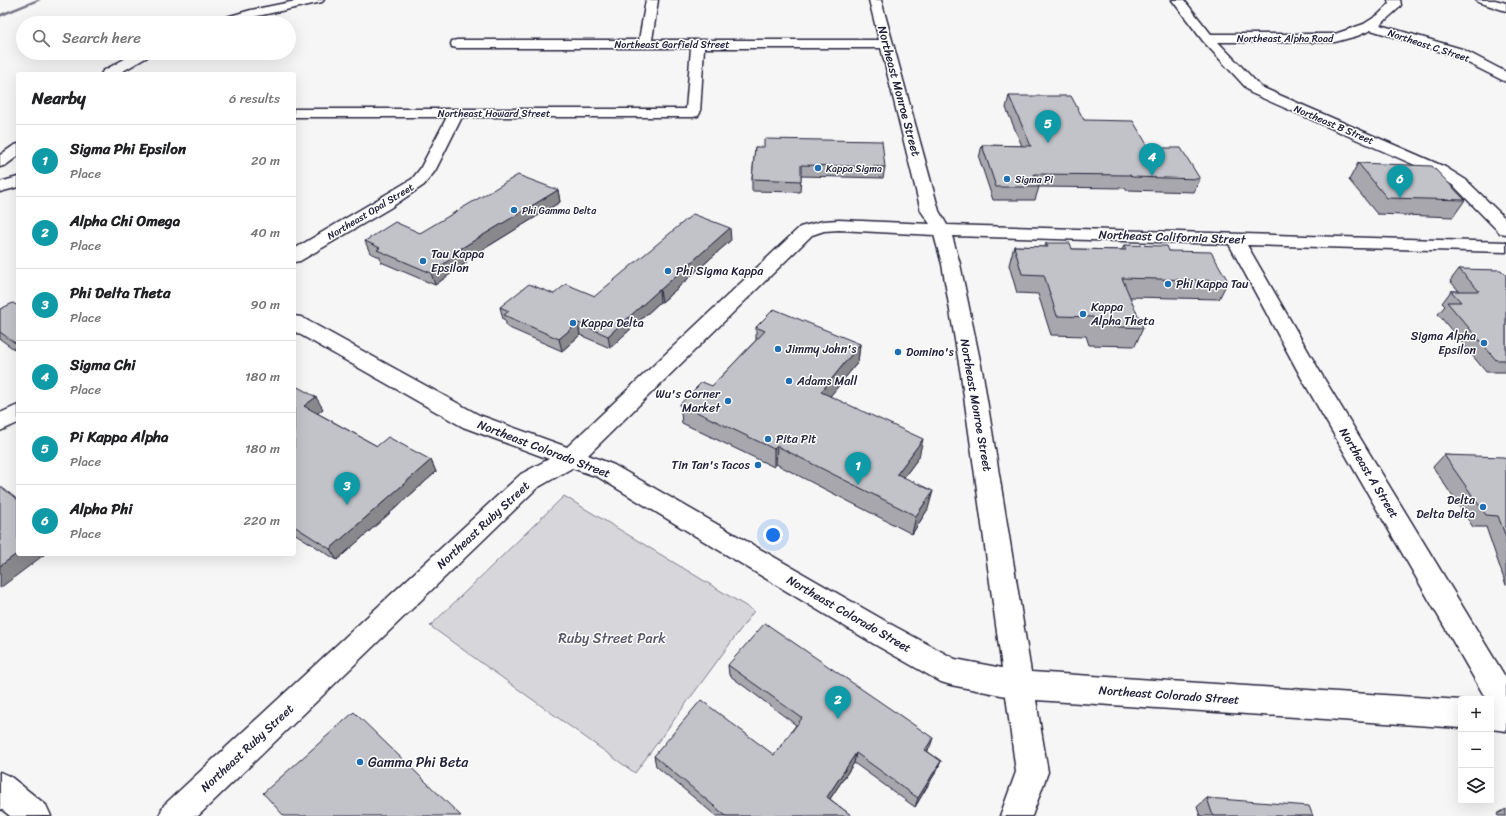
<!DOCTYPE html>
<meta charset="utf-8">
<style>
body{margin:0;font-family:Sriracha,sans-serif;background:#f6f6f6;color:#202124}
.controls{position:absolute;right:12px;bottom:12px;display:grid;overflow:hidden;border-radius:4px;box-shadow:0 4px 16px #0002}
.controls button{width:36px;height:36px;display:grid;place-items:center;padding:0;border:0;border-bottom:1px solid #e0e0e0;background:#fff;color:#202124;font:20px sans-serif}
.you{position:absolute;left:773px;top:535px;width:14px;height:14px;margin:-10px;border:3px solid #fff;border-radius:50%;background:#1a73e8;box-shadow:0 0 0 6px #1a73e833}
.badge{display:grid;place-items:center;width:26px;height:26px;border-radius:50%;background:#ea580c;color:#fff;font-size:13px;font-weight:700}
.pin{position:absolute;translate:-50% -33px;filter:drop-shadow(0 1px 2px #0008)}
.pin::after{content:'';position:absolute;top:21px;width:14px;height:12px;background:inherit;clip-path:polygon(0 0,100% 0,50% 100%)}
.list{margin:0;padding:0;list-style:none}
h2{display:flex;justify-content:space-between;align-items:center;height:52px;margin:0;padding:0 16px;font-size:17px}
h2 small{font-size:13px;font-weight:400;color:#757577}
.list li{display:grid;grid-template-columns:26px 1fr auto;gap:12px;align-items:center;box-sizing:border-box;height:72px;padding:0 16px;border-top:1px solid #e0e0e0}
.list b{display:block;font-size:15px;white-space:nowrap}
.list p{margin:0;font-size:13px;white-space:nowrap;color:#757577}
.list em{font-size:13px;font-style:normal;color:#757577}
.icon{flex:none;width:22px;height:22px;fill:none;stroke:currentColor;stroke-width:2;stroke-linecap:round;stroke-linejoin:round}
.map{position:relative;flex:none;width:1506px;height:816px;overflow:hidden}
.search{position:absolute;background:#fff;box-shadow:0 4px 16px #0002;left:16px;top:16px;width:280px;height:44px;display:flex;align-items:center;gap:10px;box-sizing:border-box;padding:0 14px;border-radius:22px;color:#757577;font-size:15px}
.panel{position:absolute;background:#fff;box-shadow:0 4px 16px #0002;left:16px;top:72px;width:280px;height:484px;border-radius:4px}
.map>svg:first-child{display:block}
</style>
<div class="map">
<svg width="1506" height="816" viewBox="0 0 1506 816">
<rect width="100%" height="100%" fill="#f6f6f7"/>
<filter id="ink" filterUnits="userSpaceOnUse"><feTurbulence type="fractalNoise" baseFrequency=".025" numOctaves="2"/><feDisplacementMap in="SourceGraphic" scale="8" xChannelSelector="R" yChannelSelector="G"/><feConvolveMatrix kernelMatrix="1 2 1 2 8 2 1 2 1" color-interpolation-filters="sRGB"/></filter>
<g filter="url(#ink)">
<!-- green -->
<polygon fill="#d7d7db" stroke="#7c7c8b" points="564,496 754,611 635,773 430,626"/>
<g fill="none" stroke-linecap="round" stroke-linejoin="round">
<!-- stream -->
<polygon fill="#767685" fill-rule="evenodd" points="35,0 41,0 0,17 0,14"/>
<defs>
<g id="minor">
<polygon points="301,0 324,0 322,2 253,17 233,23 214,23 216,20 251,10"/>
<path d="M646,0H658L652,40H879L869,0H881L939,211L947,225L1506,242V252L1247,245L1323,377L1506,678V731L1491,729V699H1486L1302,379L1229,244L952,236L960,264L983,375L1031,672L1461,700V728L1036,700L1048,772L1032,816H1000L1016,772L1006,696L951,685L941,682L874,644L598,477L572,468L537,488L198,816H159L164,805L521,474L549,459L463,427L294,331V316L301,317L479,415L567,447L800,227L823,221L839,220L930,224L921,211L881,48H704L700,113L698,116L693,117H462L435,171L424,185L390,208L300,261L294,262V249L412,179L420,169L447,117H294V109H686L691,48H457L452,47L451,44L452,41L457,40H639ZM839,230L934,235L942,264L961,375L1002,668L955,659L894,626L614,465L588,455L812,235L824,231Z"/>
<polygon points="1172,0 1184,0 1211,34 1335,34 1364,24 1378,15 1389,4 1388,0 1400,0 1401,5 1399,8 1380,25 1462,49 1506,72 1506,82 1452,55 1371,30 1357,36 1335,42 1218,42 1261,87 1445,167 1466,180 1506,219 1506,234 1500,233 1454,186 1433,173 1251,93 1203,41"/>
<polygon points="1476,0 1495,0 1506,3 1506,11 1478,2"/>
<polygon points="135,53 151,53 149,56 118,74 101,74 103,71"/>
<polygon points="18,144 18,156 6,165 0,167 0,155 13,146"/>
<polygon points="18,177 18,187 0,192 0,182"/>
<polygon points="18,405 18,423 0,431 0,413"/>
<polygon points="0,772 11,777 46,805 51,816 10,816 0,808"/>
</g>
</defs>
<!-- minor casing -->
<use href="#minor" stroke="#22223b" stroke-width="3"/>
<!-- minor -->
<use href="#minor" fill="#fff" fill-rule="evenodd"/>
</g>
<!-- wall -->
<g fill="#a7a7ad" stroke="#22223b">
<polygon points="1009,96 1084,120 1149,148 1200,179 1194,192 1127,190 1126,188 1039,187 1035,200 993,200 979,158 982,145 1022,146 1006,108"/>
<polygon points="755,147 885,167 883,178 801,176 800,192 752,191 752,179"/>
<polygon points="1358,163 1465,200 1453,217 1377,214 1349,180"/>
<polygon points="558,190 560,202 466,260 467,262 435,285 381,262 380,257 370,253 365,241 420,233"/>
<polygon points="731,240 662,302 660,302 610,348 580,335 562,351 507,327 505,320 503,319 500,307 554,294 595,296"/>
<polygon points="1046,243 1072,249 1122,250 1124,245 1169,251 1228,281 1219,299 1130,297 1143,328 1135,346 1089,345 1086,336 1051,335 1038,294 1017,293 1009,265 1014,246 1045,247"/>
<polygon points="1459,269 1506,275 1506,372 1486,372 1438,314 1445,306 1442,303 1451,291 1459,291 1450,281"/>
<polygon points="18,306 18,352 0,339 0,309"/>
<polygon points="756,327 860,344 858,362 830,396 919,457 904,477 928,509 912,534 776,464 774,467 682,423 680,404 712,386 756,340"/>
<polygon points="294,385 323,409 317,413 377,446 431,460 436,472 337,560 294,533"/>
<polygon points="1444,455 1506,460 1506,585 1486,527 1473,527 1433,467"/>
<polygon points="728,665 930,747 927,751 941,761 937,770 915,807 854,763 830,799 852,816 716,816 656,766 654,756 774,755 796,725 729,675"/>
<polygon points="1207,798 1313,816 1200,816 1197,807"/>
<polygon points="1506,809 1506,816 1498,816 1497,814"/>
</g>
<!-- shaded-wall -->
<g fill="#88888d" stroke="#22223b">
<polygon points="558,190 560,202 466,260 467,262 435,285 431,273 460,249"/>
<polygon points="730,228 731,240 662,302 660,290"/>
<polygon points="659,290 660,302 610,348 608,336"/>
<polygon points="578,323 580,335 562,351 559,339"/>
<polygon points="860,344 858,362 819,410 821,392"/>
<polygon points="316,397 323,409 311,418 304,406"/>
<polygon points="923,439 919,457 893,492 897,474"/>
<polygon points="777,446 776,464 774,467 774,449"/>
<polygon points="431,460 436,472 337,560 330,549"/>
<polygon points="933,491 928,509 912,534 916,516"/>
<polygon points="18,553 18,554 45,554 0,588 0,566"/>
<polygon points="933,738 930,747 922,760 925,750"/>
<polygon points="856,753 854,763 825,806 827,797"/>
<polygon points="941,761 937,770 915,807 918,798"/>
</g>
<!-- building -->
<g fill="#c2c2c9" stroke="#22223b">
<polygon points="1009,96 1071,96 1084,120 1133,121 1149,148 1181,148 1200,179 1132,177 1130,175 1034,174 1039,187 996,187 982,145 1031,146"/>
<polygon points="764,139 882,141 885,167 801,165 801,181 752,179 755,147 764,147"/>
<polygon points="1358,163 1432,166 1465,200 1387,198"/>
<polygon points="518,175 558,190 460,249 463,250 431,273 377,250 380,248 365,241 395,222 420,233"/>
<polygon points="693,214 730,228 660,290 659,290 608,336 578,323 559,339 504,315 509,311 500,307 529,284 554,294 566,284 595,296"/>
<polygon points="1046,243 1070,243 1072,249 1126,250 1124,245 1167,246 1169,251 1211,252 1228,281 1122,278 1143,328 1097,326 1093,317 1057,316 1044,275 1022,274 1014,246 1048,247"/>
<polygon points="1459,269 1501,270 1506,275 1506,360 1496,360 1447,302 1461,302 1451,291 1479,291"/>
<polygon points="13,303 18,306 18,345 0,332 0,309"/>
<polygon points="774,309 860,344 821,392 923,439 897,474 933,491 916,516 777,446 774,449 680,404 702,382 712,386 765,331 756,327"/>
<polygon points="294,385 316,397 304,406 377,446 388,437 431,460 330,549 294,526"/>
<polygon points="1444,455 1504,457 1506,460 1506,537 1498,516 1486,515"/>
<polygon points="0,486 18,500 18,553 0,566"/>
<polygon points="765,623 933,738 925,750 941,761 918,798 856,753 827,797 852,816 726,816 654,756 701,700 774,755 802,718 728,665"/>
<polygon points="354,712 461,816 284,816 263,793"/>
<polygon points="1207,798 1309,806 1313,816 1213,816"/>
</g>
</g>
<!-- markers -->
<g fill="#1f6fb2" stroke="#fff" stroke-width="1.5">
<circle cx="818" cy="168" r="4"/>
<circle cx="1007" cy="179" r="4"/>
<circle cx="514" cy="210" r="4"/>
<circle cx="423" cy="261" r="4"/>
<circle cx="668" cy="271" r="4"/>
<circle cx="1168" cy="284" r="4"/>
<circle cx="1083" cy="314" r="4"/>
<circle cx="573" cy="323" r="4"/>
<circle cx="1484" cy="343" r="4"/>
<circle cx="778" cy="349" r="4"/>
<circle cx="898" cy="352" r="4"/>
<circle cx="789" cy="381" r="4"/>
<circle cx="728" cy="401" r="4"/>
<circle cx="768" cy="439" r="4"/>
<circle cx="758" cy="465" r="4"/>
<circle cx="1483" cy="507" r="4"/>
<circle cx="360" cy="762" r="4"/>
</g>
<g text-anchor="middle" stroke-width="3" stroke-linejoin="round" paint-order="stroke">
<!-- far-street labels -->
<g font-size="10" fill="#22223b" stroke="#fff">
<text x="1285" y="42">Northeast Alpha Road</text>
<text x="672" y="48">Northeast Garfield Street</text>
<text transform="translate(1429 45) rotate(18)" y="4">Northeast C Street</text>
<text x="494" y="117">Northeast Howard Street</text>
<text transform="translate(1334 124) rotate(23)" y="4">Northeast B Street</text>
<text transform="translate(370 211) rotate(-31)" y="4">Northeast Opal Street</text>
</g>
<!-- far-poi labels -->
<g font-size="10" fill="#22223b" stroke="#fff" text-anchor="start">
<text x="826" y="172">Kappa Sigma</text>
<text x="1015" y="183">Sigma Pi</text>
<text x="522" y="214">Phi Gamma Delta</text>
</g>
<!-- street labels -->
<g font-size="12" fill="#22223b" stroke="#fff">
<text transform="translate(899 91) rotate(75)" y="4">Northeast Monroe Street</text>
<text transform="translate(1172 237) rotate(2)" y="4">Northeast California Street</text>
<text transform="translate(976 405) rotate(80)" y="4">Northeast Monroe Street</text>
<text transform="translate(544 449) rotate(21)" y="4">Northeast Colorado Street</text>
<text transform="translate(1369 473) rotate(59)" y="4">Northeast A Street</text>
<text transform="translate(483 525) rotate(-43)" y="4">Northeast Ruby Street</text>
<text transform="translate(849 614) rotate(30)" y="4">Northeast Colorado Street</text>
<text transform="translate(1169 695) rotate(4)" y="4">Northeast Colorado Street</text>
<text transform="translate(247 748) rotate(-43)" y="4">Northeast Ruby Street</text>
</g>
<!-- poi labels -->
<g font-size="12" fill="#22223b" stroke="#fff" text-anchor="start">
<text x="431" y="258">Tau Kappa<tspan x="431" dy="14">Epsilon</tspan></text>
<text x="676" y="275">Phi Sigma Kappa</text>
<text x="1176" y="288">Phi Kappa Tau</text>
<text x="1091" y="311">Kappa<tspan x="1091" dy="14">Alpha Theta</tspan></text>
<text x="581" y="327">Kappa Delta</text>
<text x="1476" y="340" text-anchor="end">Sigma Alpha<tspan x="1476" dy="14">Epsilon</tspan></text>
<text x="786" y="353">Jimmy John's</text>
<text x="906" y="356">Domino's</text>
<text x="797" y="385">Adams Mall</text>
<text x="720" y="398" text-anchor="end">Wu's Corner<tspan x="720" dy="14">Market</tspan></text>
<text x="776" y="443">Pita Pit</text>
<text x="750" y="469" text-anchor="end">Tin Tan's Tacos</text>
<text x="1475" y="504" text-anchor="end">Delta<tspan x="1475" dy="14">Delta Delta</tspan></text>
</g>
<!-- near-park labels -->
<g font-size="14" fill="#58586b" stroke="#fff">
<text x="612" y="643">Ruby Street Park</text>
</g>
<!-- near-poi labels -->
<g font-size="14" fill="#22223b" stroke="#fff" text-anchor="start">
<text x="368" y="767">Gamma Phi Beta</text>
</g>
</g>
</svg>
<div class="controls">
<button>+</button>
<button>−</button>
<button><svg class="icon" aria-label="layers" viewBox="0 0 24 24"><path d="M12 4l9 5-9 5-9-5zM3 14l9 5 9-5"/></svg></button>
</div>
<div class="you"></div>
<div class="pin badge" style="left:858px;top:485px;background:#0f9aa8">1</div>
<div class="pin badge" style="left:838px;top:719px;background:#0f9aa8">2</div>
<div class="pin badge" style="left:347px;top:505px;background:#0f9aa8">3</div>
<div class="pin badge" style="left:1152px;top:176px;background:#0f9aa8">4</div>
<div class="pin badge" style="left:1048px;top:143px;background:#0f9aa8">5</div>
<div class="pin badge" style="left:1400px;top:198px;background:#0f9aa8">6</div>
<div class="search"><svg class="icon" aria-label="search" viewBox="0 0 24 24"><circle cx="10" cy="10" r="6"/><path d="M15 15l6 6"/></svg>Search here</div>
<section class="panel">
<h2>Nearby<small>6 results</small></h2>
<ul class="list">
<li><span class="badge" style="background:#0f9aa8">1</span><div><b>Sigma Phi Epsilon</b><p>Place</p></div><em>20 m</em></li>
<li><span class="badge" style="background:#0f9aa8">2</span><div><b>Alpha Chi Omega</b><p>Place</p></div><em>40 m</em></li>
<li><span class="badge" style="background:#0f9aa8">3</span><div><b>Phi Delta Theta</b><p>Place</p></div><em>90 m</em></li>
<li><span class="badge" style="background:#0f9aa8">4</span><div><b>Sigma Chi</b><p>Place</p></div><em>180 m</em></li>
<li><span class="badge" style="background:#0f9aa8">5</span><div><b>Pi Kappa Alpha</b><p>Place</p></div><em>180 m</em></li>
<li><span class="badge" style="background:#0f9aa8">6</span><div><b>Alpha Phi</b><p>Place</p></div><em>220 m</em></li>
</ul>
</section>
</div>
